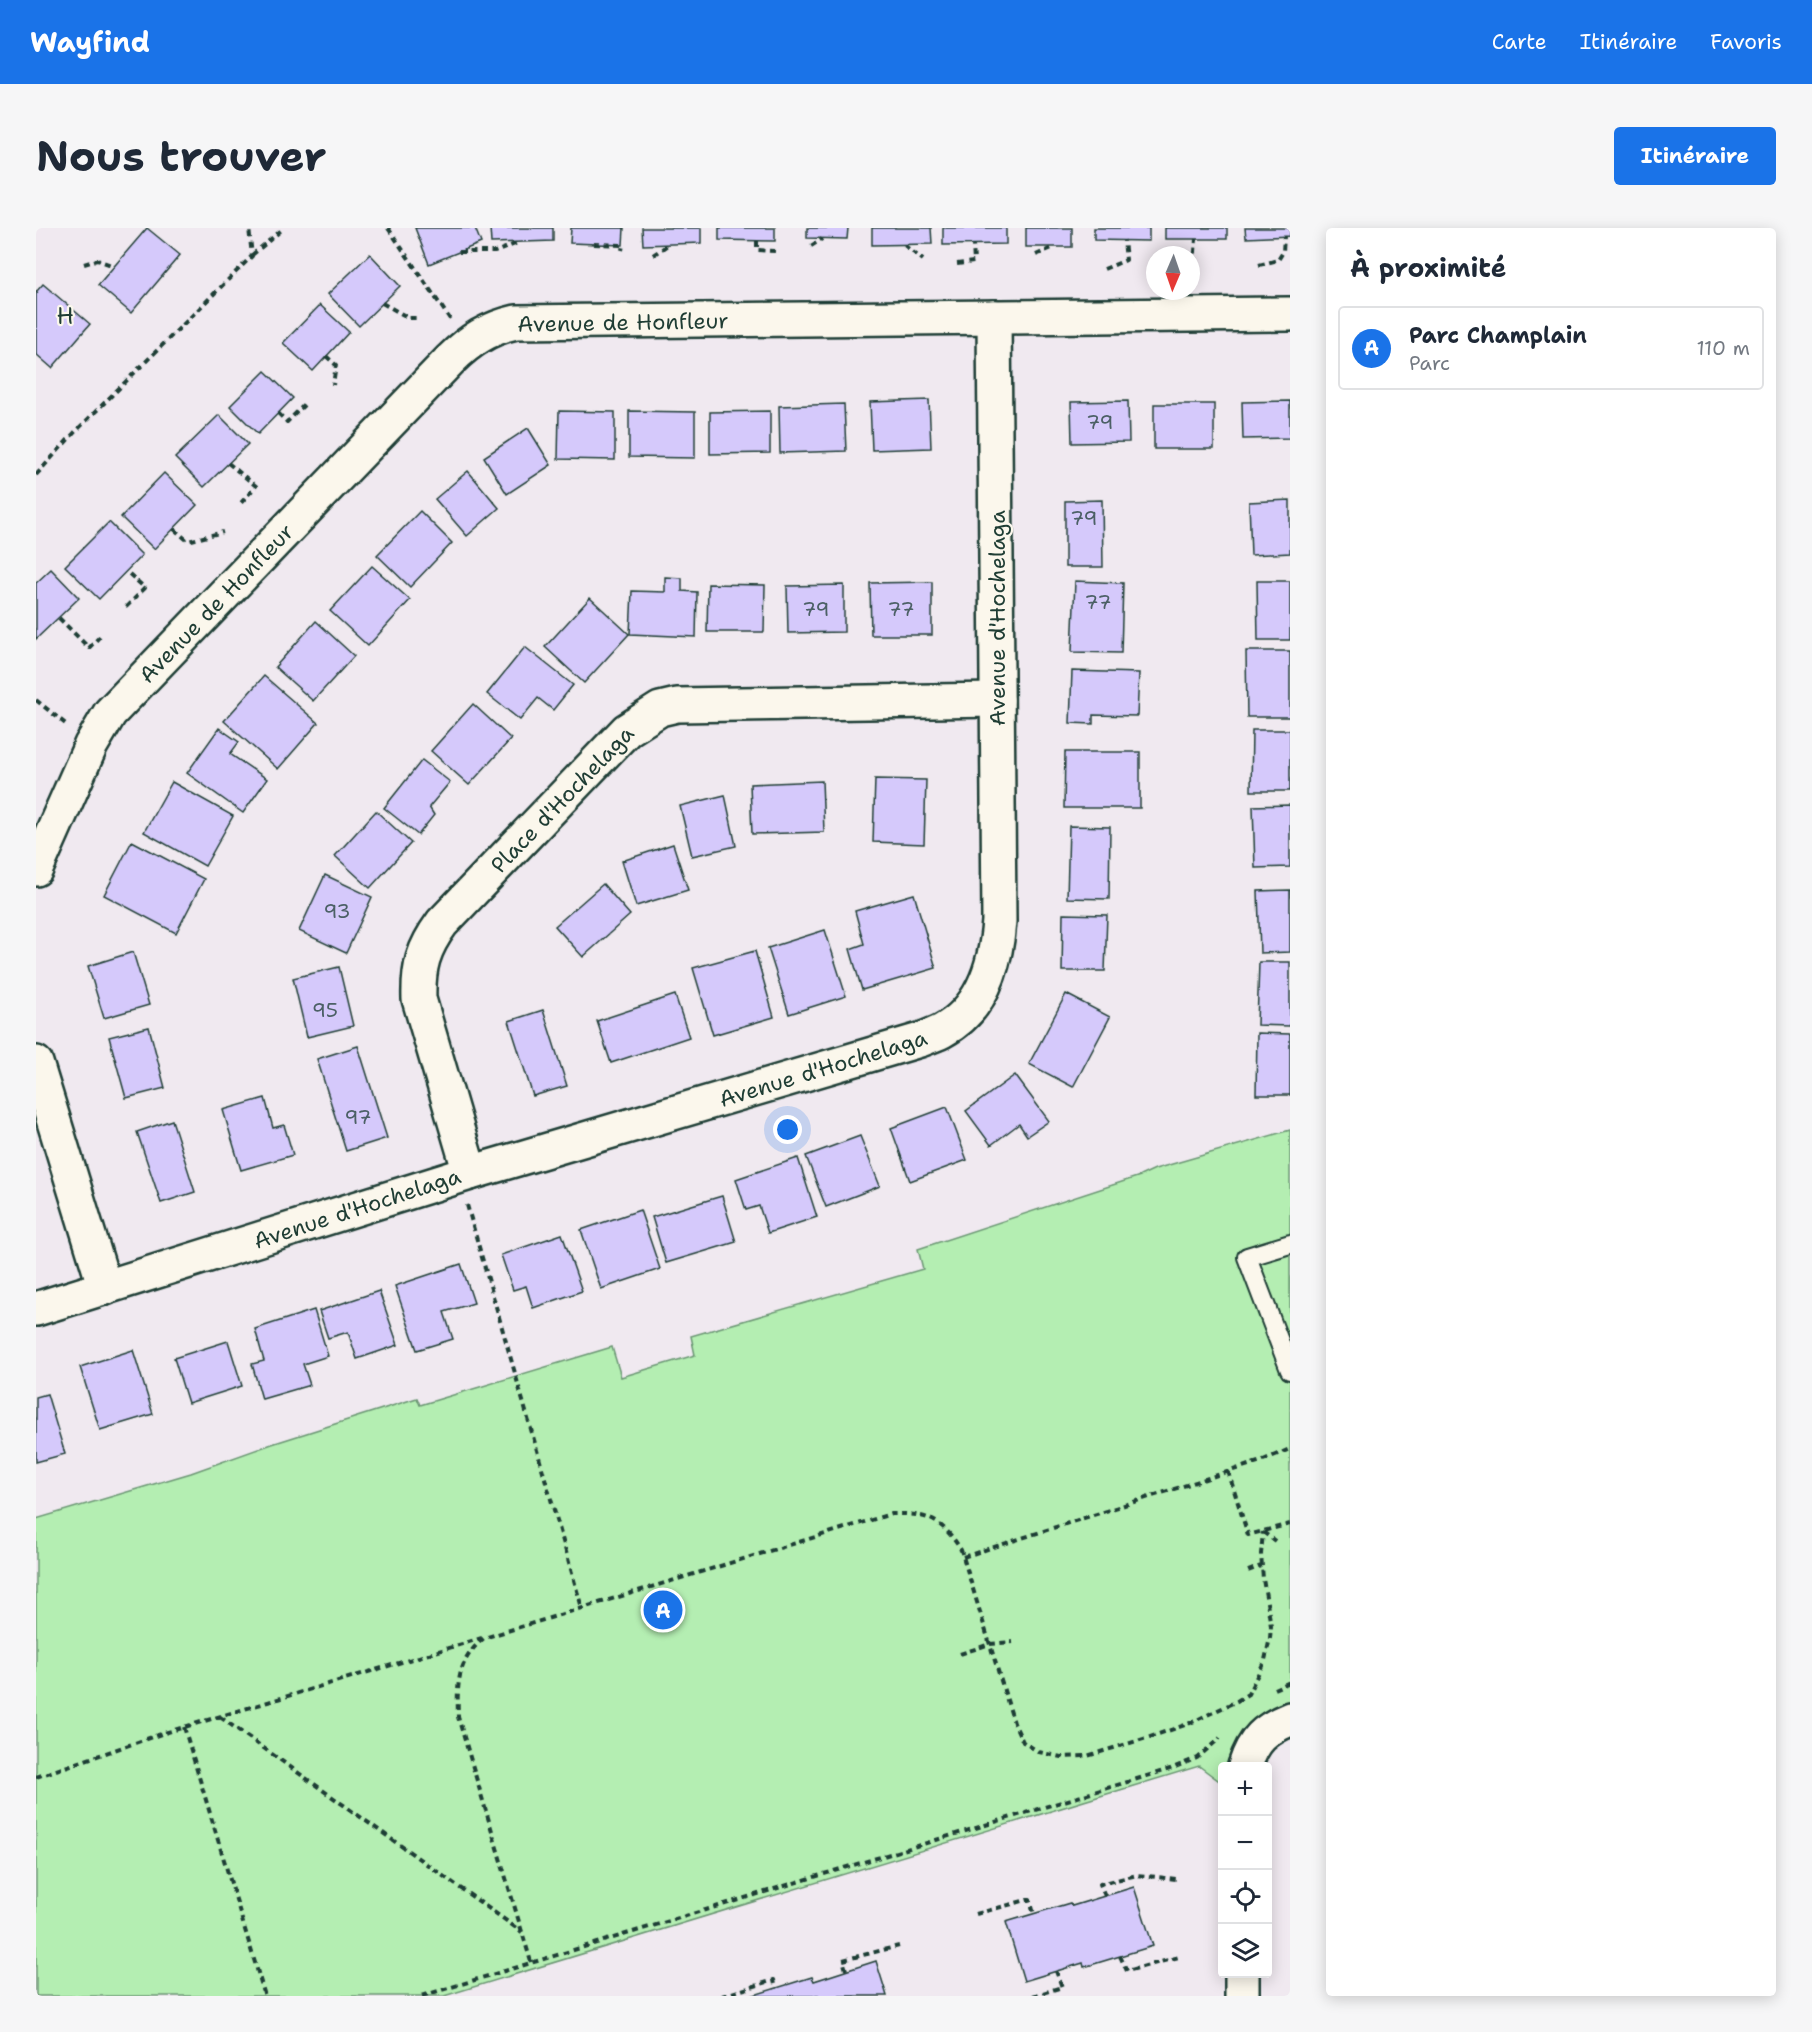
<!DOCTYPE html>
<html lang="fr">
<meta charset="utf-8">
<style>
body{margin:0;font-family:"Shantell Sans",sans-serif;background:#f6f6f7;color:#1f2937}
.controls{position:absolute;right:18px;bottom:18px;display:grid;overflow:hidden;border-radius:6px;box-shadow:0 3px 15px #0003}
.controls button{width:54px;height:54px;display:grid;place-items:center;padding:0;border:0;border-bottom:2px solid #e0e1e3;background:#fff;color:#1f2937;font:30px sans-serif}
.compass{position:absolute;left:1110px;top:18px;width:54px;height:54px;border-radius:50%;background:#fff;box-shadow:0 3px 15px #0003;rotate:182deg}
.you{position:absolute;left:752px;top:902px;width:21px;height:21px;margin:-15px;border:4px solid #fff;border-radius:50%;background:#1a73e8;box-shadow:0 0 0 9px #1a73e833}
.badge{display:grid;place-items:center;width:39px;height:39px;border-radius:50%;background:#1a73e8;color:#fff;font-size:20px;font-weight:700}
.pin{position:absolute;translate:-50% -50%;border:3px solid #fff;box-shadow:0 2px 6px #0006}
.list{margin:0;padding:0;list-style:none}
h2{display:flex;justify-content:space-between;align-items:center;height:78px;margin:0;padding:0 24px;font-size:26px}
h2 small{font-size:20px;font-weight:400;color:#747a83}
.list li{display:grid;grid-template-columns:39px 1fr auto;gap:18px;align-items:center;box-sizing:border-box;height:84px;margin:0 12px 12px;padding:0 12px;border:2px solid #e0e1e3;border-radius:6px}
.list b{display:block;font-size:22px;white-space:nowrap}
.list p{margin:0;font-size:20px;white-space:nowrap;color:#747a83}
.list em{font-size:20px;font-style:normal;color:#747a83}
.icon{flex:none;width:33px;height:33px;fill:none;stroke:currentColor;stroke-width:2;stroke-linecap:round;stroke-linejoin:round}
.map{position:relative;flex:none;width:1254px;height:1768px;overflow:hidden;border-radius:6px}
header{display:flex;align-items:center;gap:36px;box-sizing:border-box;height:84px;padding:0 30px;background:#1a73e8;color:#fff}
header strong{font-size:28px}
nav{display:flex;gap:33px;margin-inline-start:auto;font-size:21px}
.intro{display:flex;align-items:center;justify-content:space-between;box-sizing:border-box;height:144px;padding:0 36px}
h1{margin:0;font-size:42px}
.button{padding:15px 27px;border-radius:6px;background:#1a73e8;color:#fff;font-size:21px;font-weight:700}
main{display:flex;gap:36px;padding:0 36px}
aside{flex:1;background:#fff;border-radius:6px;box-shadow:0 3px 15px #0003}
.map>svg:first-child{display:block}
</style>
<header>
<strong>Wayfind</strong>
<nav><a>Carte</a><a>Itinéraire</a><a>Favoris</a></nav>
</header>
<div class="intro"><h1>Nous trouver</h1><a class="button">Itinéraire</a></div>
<main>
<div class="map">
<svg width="1254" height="1768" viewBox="0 0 1254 1768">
<rect width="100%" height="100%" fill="#f0e9f0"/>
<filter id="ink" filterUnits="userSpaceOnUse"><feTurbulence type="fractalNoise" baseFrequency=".0167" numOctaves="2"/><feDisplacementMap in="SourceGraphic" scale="12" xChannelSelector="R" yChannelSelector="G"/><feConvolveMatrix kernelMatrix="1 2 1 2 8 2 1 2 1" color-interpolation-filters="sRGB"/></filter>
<g filter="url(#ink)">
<!-- green -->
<path fill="#b4eeb2" stroke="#6a9673" stroke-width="1.5" d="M1254,902V1473C1219,1485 1200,1504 1190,1538H1186V1555L1163,1538L408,1768H0V1291L155,1245L236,1216L381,1170L384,1177L576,1119L585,1149L659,1127L655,1108L887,1041L882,1021L1104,948L1119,941Z"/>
<!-- building -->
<g fill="#d5c9fb" stroke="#1f3d34" stroke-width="1.5">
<polygon points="111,0 144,27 95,85 62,57"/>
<polygon points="379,0 439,0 445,15 393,36"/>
<polygon points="454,0 517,0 517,13 455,15"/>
<polygon points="535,0 588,0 587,17 534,15"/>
<polygon points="606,0 665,0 665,15 607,17"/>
<polygon points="683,0 739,0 739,13 683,12"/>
<polygon points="771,0 812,0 811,11 771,10"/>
<polygon points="836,0 895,0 896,16 836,17"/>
<polygon points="907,0 970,0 970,16 907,17"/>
<rect x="990" y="0" width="46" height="19"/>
<polygon points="1058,0 1113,0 1113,13 1058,12"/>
<rect x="1129" y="0" width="62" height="11"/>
<polygon points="1209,0 1254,0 1254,8 1210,10"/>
<polygon points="334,26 364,58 323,98 292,66"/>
<polygon points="7,56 54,96 16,140 0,126 0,64"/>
<polygon points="284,77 313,104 277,143 247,115"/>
<polygon points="229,143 257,170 222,206 194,178"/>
<polygon points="893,172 895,220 836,222 834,174"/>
<polygon points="1092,173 1093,214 1036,215 1035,174"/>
<polygon points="1254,173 1254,210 1207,211 1206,174"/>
<polygon points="808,176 810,223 744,225 743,178"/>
<rect x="1118" y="176" width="60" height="45"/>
<polygon points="523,183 579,184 579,232 522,231"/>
<polygon points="593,183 659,184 659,230 593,229"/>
<polygon points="734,183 734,225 674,226 674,184"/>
<polygon points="183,187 212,216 168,259 139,230"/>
<polygon points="492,200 515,237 471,266 448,229"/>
<polygon points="432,243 463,280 431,308 399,271"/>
<polygon points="128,245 161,277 118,321 85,289"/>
<polygon points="1066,272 1067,339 1029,339 1029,273"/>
<polygon points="1254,272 1254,325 1215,327 1213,274"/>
<polygon points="384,283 416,315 374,359 341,327"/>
<polygon points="73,294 106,327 63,371 29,338"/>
<polygon points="336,338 374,372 332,418 294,383"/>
<polygon points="15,341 43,370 0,411 0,355"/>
<polygon points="629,349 646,350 646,363 661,364 660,409 594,406 596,363 629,364"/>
<polygon points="1039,353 1087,355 1085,425 1036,424"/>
<polygon points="1221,353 1254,353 1254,412 1222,412"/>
<polygon points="896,354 896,407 835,407 834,355"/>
<polygon points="672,356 729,357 728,404 671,404"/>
<polygon points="808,357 808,404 752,405 751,358"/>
<polygon points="554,370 593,406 548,455 509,419"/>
<polygon points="280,393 318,428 277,473 239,439"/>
<polygon points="489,419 537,457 517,482 502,470 484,492 451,466"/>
<polygon points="1210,423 1254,423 1254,489 1211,489"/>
<polygon points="1036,443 1103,445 1101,488 1057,487 1057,496 1034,495"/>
<polygon points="228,448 282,495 242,541 188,493"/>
<polygon points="437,476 475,511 433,557 395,523"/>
<polygon points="183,500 203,514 194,526 231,551 207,585 151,545"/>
<polygon points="1216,502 1254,502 1254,563 1215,563"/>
<polygon points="1029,524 1104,524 1104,580 1028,580"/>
<polygon points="386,532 414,554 393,579 398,587 382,607 348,580"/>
<polygon points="839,551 890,552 888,616 837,614"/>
<polygon points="786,553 788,604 716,606 714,556"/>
<polygon points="136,554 197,588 169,638 108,604"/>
<polygon points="689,567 700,618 656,628 644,578"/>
<polygon points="1254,577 1254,639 1219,640 1217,578"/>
<polygon points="340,583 375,615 334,660 299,628"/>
<polygon points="1033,598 1074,599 1073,671 1031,670"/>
<polygon points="96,613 168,651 140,705 68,667"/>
<polygon points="637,616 652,662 600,678 586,633"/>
<polygon points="289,647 336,669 310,725 263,703"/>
<polygon points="567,656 594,687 547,729 519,698"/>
<polygon points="1254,662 1254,724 1224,725 1222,663"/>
<polygon points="878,666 900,740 826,762 814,721 828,716 819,683"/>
<polygon points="1027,686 1071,687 1069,743 1026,743"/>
<polygon points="789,702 810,768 753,786 732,720"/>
<polygon points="719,723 738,789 677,807 657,740"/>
<polygon points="97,724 113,777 68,790 52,738"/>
<polygon points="1223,734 1254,734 1254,798 1221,797"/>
<polygon points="303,739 317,798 271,809 257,750"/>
<polygon points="1030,766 1074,789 1037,859 993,836"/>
<polygon points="639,767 653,809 575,835 561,793"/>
<polygon points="507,782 531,858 497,868 473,793"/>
<polygon points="113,799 129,860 90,870 73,809"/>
<polygon points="1221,805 1254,806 1254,867 1220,867"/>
<polygon points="322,818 351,910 310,923 281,831"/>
<polygon points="979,847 1013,893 991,908 983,896 955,917 930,883"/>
<polygon points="229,870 237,900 248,897 257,927 205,942 187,882"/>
<polygon points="911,879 931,932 874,953 855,900"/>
<polygon points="136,892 159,964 125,975 101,904"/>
<polygon points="824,908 844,958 790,979 770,928"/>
<polygon points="762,930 781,989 732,1005 723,978 710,982 700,951"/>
<polygon points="686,968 700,1014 630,1035 616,989"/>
<polygon points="604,982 624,1041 565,1061 545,1002"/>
<polygon points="526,1006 546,1063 497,1080 490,1058 477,1062 465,1027"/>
<polygon points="425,1036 438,1075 408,1084 417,1111 381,1122 359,1058"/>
<polygon points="343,1063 362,1117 321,1131 312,1104 292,1110 283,1083"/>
<polygon points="278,1082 292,1128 267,1136 274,1157 226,1171 216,1136 228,1133 219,1101"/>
<polygon points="192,1113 206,1158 152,1175 138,1130"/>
<polygon points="97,1122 117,1186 64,1202 44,1139"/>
<polygon points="11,1166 29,1226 0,1234 0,1169"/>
<polygon points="1098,1659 1117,1718 1048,1739 1047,1735 988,1753 970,1694 1034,1675 1036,1678"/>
<polygon points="840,1733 851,1768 715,1768 776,1749 778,1753"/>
</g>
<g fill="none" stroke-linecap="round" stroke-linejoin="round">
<defs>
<polyline id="lane" points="1254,1016 1211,1029 1254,1142"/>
<g id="street">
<path d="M0,641L55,517L74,485L414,132C434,112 453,100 480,94L1254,86"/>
<polyline points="0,835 69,1060"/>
<path d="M434,945L383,771C382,739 387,721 406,695L591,502L624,481L641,477L961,472"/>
<path d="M0,1081L434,945L884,812C892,809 900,806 906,803C947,781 960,735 963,693L958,89"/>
<path d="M1209,1538C1217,1512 1229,1501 1254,1491"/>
<polyline points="1206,1746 1206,1768"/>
</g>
</defs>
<!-- lane casing -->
<use href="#lane" stroke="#1f3d34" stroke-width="22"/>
<!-- street casing -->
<use href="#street" stroke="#1f3d34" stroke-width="38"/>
<!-- path -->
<g stroke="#1f3d34" stroke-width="4" stroke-dasharray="6 4.5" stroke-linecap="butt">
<polyline points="352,0 414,91"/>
<polyline points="721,13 721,22 740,23"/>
<polyline points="558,16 587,17 586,22"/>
<polyline points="868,17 887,32"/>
<polyline points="775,18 786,11"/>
<polyline points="423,24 459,24 484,14"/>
<polyline points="216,27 248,0"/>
<polyline points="617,27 633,16"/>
<polyline points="1000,27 1018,19"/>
<polyline points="48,36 61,32 78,38"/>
<polyline points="921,36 938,34 937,17"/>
<polyline points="1158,36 1160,11"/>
<polyline points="1223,37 1242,32 1247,24 1248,8"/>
<polyline points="1068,41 1090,32 1088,12"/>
<polyline points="0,64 1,63"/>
<polyline points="346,75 373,90 384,90"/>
<polyline points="290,128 300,137 297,157"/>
<polyline points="242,185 251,194 268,177"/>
<polyline points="192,235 220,258 204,276"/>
<polyline points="0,247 39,204 216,28 213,0"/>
<polyline points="138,301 152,313 187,304"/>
<polyline points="90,379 109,360 90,343"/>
<polyline points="23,390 53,420 67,405"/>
<polyline points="0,472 32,498"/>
<polyline points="431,977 546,1380"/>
<polyline points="1192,1243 1212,1307 1254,1296"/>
<polyline points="1227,1304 1239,1313"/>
<polyline points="927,1329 1225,1233 1254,1221"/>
<polyline points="1212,1343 1225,1338"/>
<polyline points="924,1426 954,1416 977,1414"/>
<polyline points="1238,1461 1254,1454"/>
<polyline points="184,1489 486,1704"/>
<polyline points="148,1499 229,1768"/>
<polyline points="0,1549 125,1506 446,1410"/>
<polyline points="1069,1668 1064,1656 1101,1647 1140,1651"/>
<polyline points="940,1686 994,1671 998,1686"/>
<polyline points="1084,1728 1091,1743 1143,1729"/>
<path d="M495,1734L422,1489C421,1455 421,1433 448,1410L855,1286C891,1285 906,1291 925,1322L978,1495L987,1514L1003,1524L1025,1529L1051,1528L1111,1510L1152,1496L1201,1473L1212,1466L1229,1432L1234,1410L1235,1398L1227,1351L1225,1326L1227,1304"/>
<polyline points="810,1742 807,1732 863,1718"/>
<polyline points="386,1768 1134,1541 1161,1530 1184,1510"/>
<polyline points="686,1768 738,1752 740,1761"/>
<polyline points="997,1768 1026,1759 1020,1743"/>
</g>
<!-- lane -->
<use href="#lane" stroke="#fbf7ec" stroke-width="18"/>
<!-- street -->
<use href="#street" stroke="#fbf7ec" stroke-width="33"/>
</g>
</g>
<g text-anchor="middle" stroke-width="4.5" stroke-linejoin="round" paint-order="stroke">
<!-- number labels -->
<g font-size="20" fill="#4c6066">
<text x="1064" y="201">79</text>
<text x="1048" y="297">79</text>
<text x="1062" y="381">77</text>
<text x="780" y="388">79</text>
<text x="865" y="388">77</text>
<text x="301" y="690">93</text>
<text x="289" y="789">95</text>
<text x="322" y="896">97</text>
</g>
<!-- street labels -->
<g font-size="22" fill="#1f3d34" stroke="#fbf7ec">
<text transform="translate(587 94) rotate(-1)" y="8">Avenue de Honfleur</text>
<text transform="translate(180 375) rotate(-46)" y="8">Avenue de Honfleur</text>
<text transform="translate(961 390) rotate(-90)" y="8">Avenue d'Hochelaga</text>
<text transform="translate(526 571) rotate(-46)" y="8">Place d'Hochelaga</text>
<text transform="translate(787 840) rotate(-17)" y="8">Avenue d'Hochelaga</text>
<text transform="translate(321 980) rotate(-18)" y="8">Avenue d'Hochelaga</text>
</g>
<!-- neighbourhood labels -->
<g font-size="24" letter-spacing="1.5" fill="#1f3d34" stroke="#fbf7ec">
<text x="30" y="96">H</text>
</g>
</g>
</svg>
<div class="controls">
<button>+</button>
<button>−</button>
<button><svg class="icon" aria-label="locate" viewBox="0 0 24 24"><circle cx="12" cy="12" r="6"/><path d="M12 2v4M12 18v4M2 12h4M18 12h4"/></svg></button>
<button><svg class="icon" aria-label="layers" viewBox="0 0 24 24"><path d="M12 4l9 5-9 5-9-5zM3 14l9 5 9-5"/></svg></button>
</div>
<svg class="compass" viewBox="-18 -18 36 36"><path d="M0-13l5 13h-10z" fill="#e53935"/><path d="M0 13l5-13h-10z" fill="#747a83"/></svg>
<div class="you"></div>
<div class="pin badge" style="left:627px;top:1382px">A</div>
</div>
<aside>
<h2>À proximité<small></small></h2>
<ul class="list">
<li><span class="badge">A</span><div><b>Parc Champlain</b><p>Parc</p></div><em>110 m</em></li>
</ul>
</aside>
</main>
